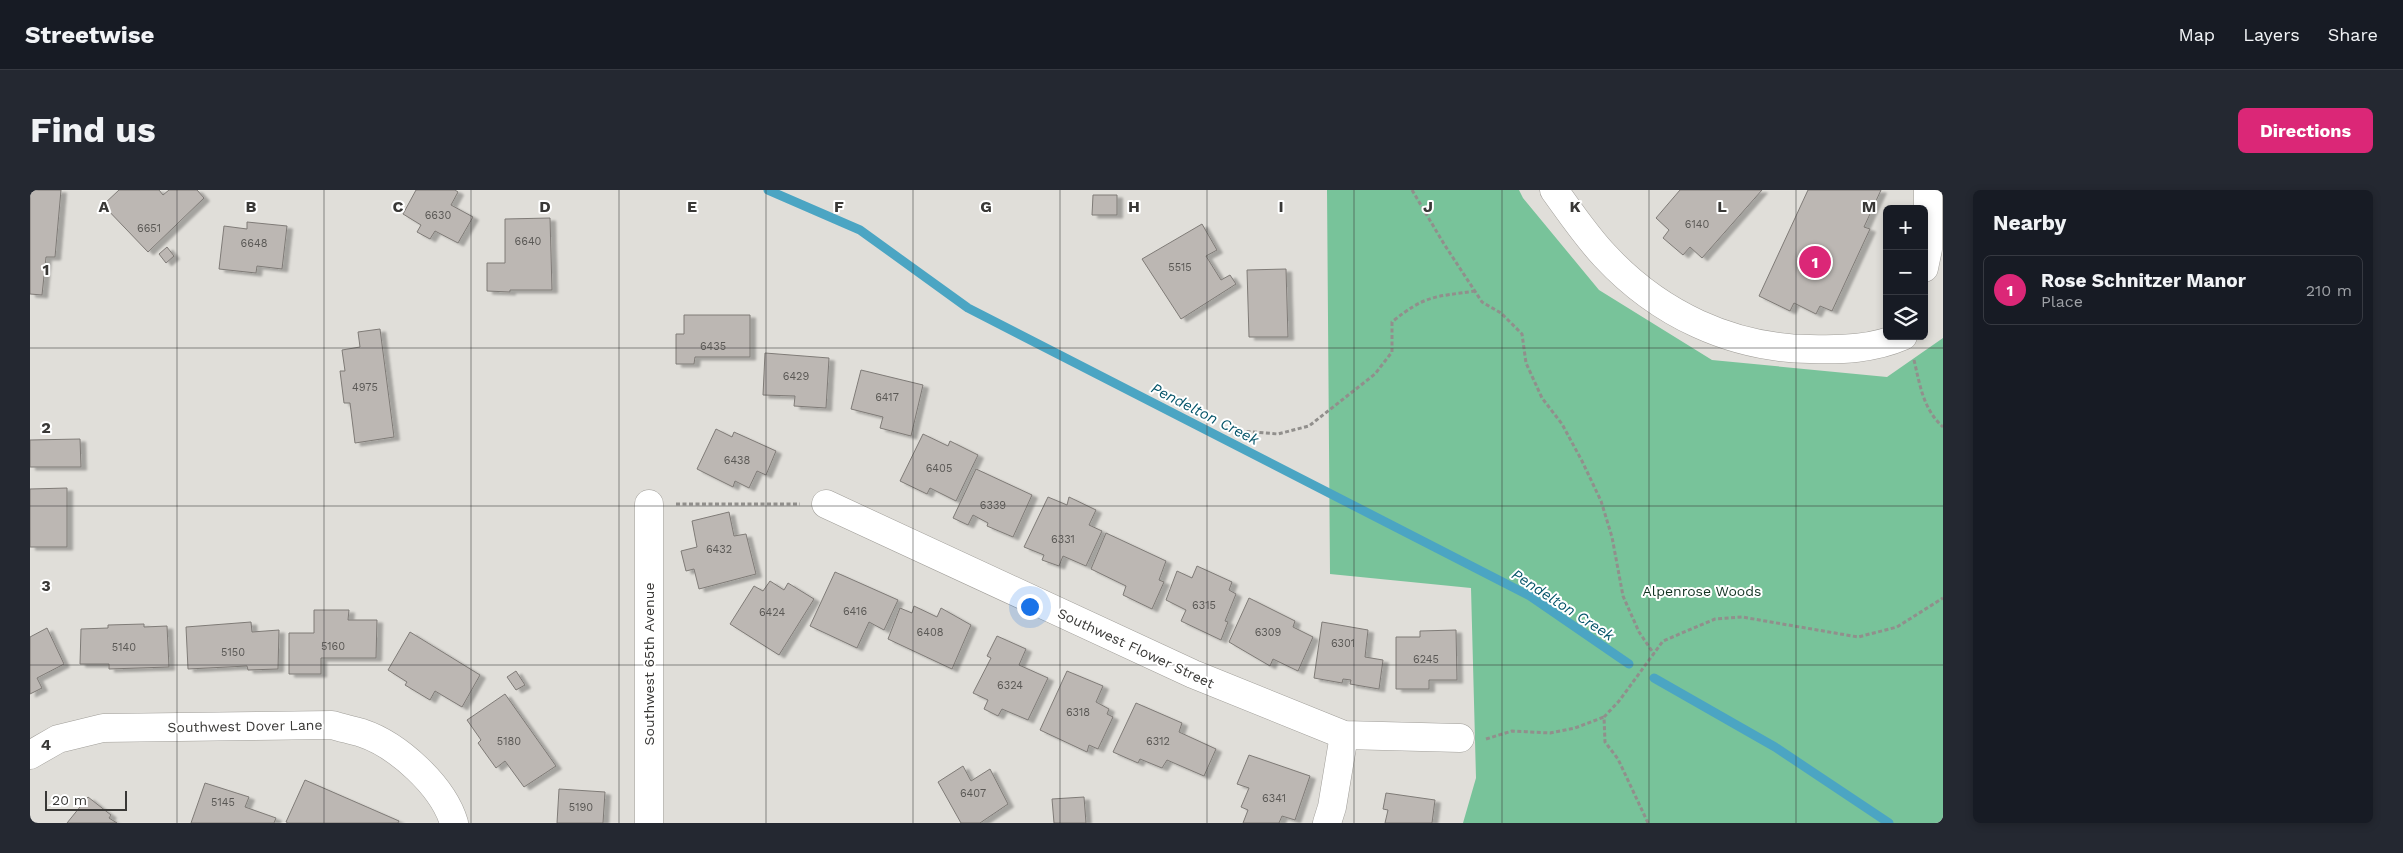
<!DOCTYPE html>
<meta charset="utf-8">
<style>
body{margin:0;font-family:"Work Sans",sans-serif;background:#242831;color:#f1f3f6}
.controls{position:absolute;right:15px;top:15px;display:grid;overflow:hidden;border-radius:8px;box-shadow:0 2px 8px #0003}
.controls button{width:45px;height:45px;display:grid;place-items:center;padding:0;border:0;border-bottom:1px solid #363941;background:#171b24;color:#f1f3f6;font:25px sans-serif}
.scale{position:absolute;left:15px;bottom:12px;width:82px;box-sizing:border-box;padding-left:5px;border:2px solid #393836;border-top:0;font-size:14px;line-height:18px;white-space:nowrap;color:#393836;-webkit-text-stroke:4px #fff;paint-order:stroke}
.you{position:absolute;left:999px;top:416px;width:18px;height:18px;margin:-12px;border:4px solid #fff;border-radius:50%;background:#1a73e8;box-shadow:0 0 0 8px #1a73e833}
.badge{display:grid;place-items:center;width:32px;height:32px;border-radius:50%;background:#db2777;color:#fff;font-size:16px;font-weight:700}
.pin{position:absolute;translate:-50% -50%;border:2px solid #fff;box-shadow:0 1px 5px #0006}
.list{margin:0;padding:0;list-style:none}
h2{display:flex;justify-content:space-between;align-items:center;height:65px;margin:0;padding:0 20px;font-size:21px}
h2 small{font-size:16px;font-weight:400;color:#9ea1a6}
.list li{display:grid;grid-template-columns:32px 1fr auto;gap:15px;align-items:center;box-sizing:border-box;height:70px;margin:0 10px 10px;padding:0 10px;border:1px solid #363941;border-radius:8px}
.list b{display:block;font-size:19px;white-space:nowrap}
.list p{margin:0;font-size:16px;white-space:nowrap;color:#9ea1a6}
.list em{font-size:16px;font-style:normal;color:#9ea1a6}
.icon{flex:none;width:28px;height:28px;fill:none;stroke:currentColor;stroke-width:2;stroke-linecap:round;stroke-linejoin:round}
.map{position:relative;flex:none;width:1913px;height:633px;overflow:hidden;border-radius:8px}
header{display:flex;align-items:center;gap:30px;box-sizing:border-box;height:70px;padding:0 25px;background:#171b24;border-bottom:1px solid #363941}
header strong{font-size:24px}
nav{display:flex;gap:28px;margin-inline-start:auto;font-size:18px}
.intro{display:flex;align-items:center;justify-content:space-between;box-sizing:border-box;height:120px;padding:0 30px}
h1{margin:0;font-size:35px}
.button{padding:12px 22px;border-radius:8px;background:#db2777;color:#fff;font-size:18px;font-weight:700}
main{display:flex;gap:30px;padding:0 30px}
aside{flex:1;background:#171b24;border-radius:8px;box-shadow:0 2px 8px #0003}
.map>svg:first-child{display:block}
</style>
<header>
<strong>Streetwise</strong>
<nav><a>Map</a><a>Layers</a><a>Share</a></nav>
</header>
<div class="intro"><h1>Find us</h1><a class="button">Directions</a></div>
<main>
<div class="map">
<svg width="1913" height="633" viewBox="0 0 1913 633">
<defs>
<filter id="shadow"><feDropShadow dx="5.5" dy="3" stdDeviation="1" flood-color="#0004"/></filter>
</defs>
<rect width="100%" height="100%" fill="#e0ded9"/>
<!-- forest -->
<polygon fill="#78c39a" points="1297,0 1489,0 1493,8 1569,100 1682,170 1857,187 1913,148 1913,633 1433,633 1446,588 1441,398 1300,384"/>
<g fill="none" stroke-linecap="round" stroke-linejoin="round">
<!-- stream -->
<g stroke="#4ba5c3" stroke-width="9">
<polyline points="738,0 830,40 938,118 1500,406 1599,474"/>
<polyline points="1624,488 1745,557 1859,633"/>
</g>
</g>
<!-- building -->
<g fill="#bcb7b3" stroke="#7f7b77" filter="url(#shadow)">
<polygon points="0,0 31,0 25,67 16,67 12,105 0,104"/>
<polygon points="89,0 129,0 133,5 139,0 167,0 174,8 118,62 73,15"/>
<polygon points="386,0 425,0 428,2 421,15 443,27 428,53 405,41 400,49 387,42 391,35 373,24"/>
<polygon points="1650,0 1732,0 1672,68 1660,57 1653,65 1633,48 1639,40 1626,28"/>
<polygon points="1778,0 1851,0 1834,37 1840,39 1802,121 1790,116 1786,124 1764,113 1760,121 1729,106"/>
<polygon points="1063,5 1087,5 1087,25 1062,25"/>
<polygon points="520,28 522,100 480,100 480,102 457,101 457,73 475,73 475,29"/>
<polygon points="217,32 257,36 252,79 227,76 226,83 189,79 194,36 217,39"/>
<polygon points="1172,34 1187,60 1176,66 1191,90 1200,85 1206,94 1151,129 1112,69"/>
<polygon points="137,57 144,66 136,73 129,64"/>
<polygon points="1256,79 1258,147 1219,147 1217,80"/>
<polygon points="654,125 720,125 720,167 665,167 664,174 646,174 646,144 654,144"/>
<polygon points="350,139 364,247 325,253 320,213 314,213 310,181 315,181 312,160 330,157 328,142"/>
<polygon points="735,163 799,168 796,218 764,216 765,206 733,205"/>
<polygon points="831,180 893,195 881,246 850,238 853,227 821,219"/>
<polygon points="686,239 702,247 704,242 746,261 736,285 727,281 719,298 705,291 703,297 667,279"/>
<polygon points="893,244 918,256 920,251 948,265 926,311 900,298 897,304 870,291"/>
<polygon points="50,249 51,277 0,277 0,250"/>
<polygon points="946,279 1002,305 983,347 957,336 958,333 943,325 938,335 923,328"/>
<polygon points="37,298 37,357 0,357 0,299"/>
<polygon points="1018,307 1037,315 1039,307 1066,320 1059,335 1072,341 1056,376 1033,366 1029,376 1012,370 1014,365 994,357"/>
<polygon points="699,322 704,346 716,344 726,384 669,399 664,379 656,381 651,361 667,357 662,331"/>
<polygon points="1076,343 1136,371 1129,390 1134,392 1122,419 1093,405 1096,396 1061,379"/>
<polygon points="1167,376 1202,392 1199,400 1206,404 1195,431 1198,432 1191,450 1151,431 1156,420 1136,410 1147,381 1162,388"/>
<polygon points="805,382 868,410 854,440 839,432 827,458 780,436"/>
<polygon points="740,391 754,400 758,393 784,409 749,465 700,434 724,396 733,401"/>
<polygon points="1219,408 1265,431 1263,437 1283,447 1268,481 1243,469 1240,476 1199,452"/>
<polygon points="884,416 907,427 911,418 941,435 922,479 858,449 870,418 882,423"/>
<polygon points="284,420 319,420 318,430 347,430 346,468 291,468 291,484 259,484 259,443 284,443"/>
<polygon points="221,432 222,442 249,440 248,479 218,480 217,476 158,479 156,437"/>
<polygon points="1292,432 1338,440 1335,467 1353,470 1349,499 1320,494 1321,490 1313,489 1312,493 1284,488"/>
<polygon points="114,434 114,437 137,436 139,477 79,479 79,474 50,474 51,439 78,438 78,435"/>
<polygon points="17,438 34,474 7,488 12,498 0,504 0,447"/>
<polygon points="1426,440 1427,490 1399,490 1399,499 1366,499 1366,447 1390,447 1390,441"/>
<polygon points="380,442 450,485 432,517 405,501 400,510 375,495 377,492 358,480"/>
<polygon points="967,446 996,459 989,475 1018,488 998,530 972,519 968,526 954,519 958,510 943,503 961,468 957,466"/>
<polygon points="486,481 495,495 486,500 477,487"/>
<polygon points="1037,481 1073,496 1066,512 1079,519 1077,524 1083,527 1068,559 1059,555 1057,562 1010,540"/>
<polygon points="475,504 526,576 494,597 475,571 466,578 448,553 451,550 437,530"/>
<polygon points="1106,513 1152,533 1149,542 1186,559 1174,586 1137,570 1132,578 1110,569 1108,573 1083,562"/>
<polygon points="1219,565 1280,586 1265,630 1252,626 1249,633 1213,633 1218,620 1211,617 1219,598 1207,594"/>
<polygon points="933,576 941,591 960,579 978,614 950,633 931,633 908,592"/>
<polygon points="275,590 369,631 368,633 258,633 256,632"/>
<polygon points="175,593 219,607 215,617 246,628 244,633 161,633"/>
<polygon points="529,599 575,602 573,633 527,633"/>
<polygon points="1356,603 1405,610 1402,633 1355,633 1358,620 1353,619"/>
<polygon points="58,607 81,625 79,628 87,633 37,633"/>
<polygon points="1054,607 1056,633 1024,633 1022,609"/>
</g>
<g fill="none" stroke-linecap="round" stroke-linejoin="round">
<defs>
<g id="minor">
<path d="M1524,0C1540,22 1556,46 1575,66C1629,124 1701,158 1780,159C1813,160 1843,159 1873,146"/>
<polyline points="1894,78 1898,59 1898,0"/>
<polyline points="619,314 619,633"/>
<polyline points="796,314 1163,484 1314,545 1430,548"/>
<path d="M0,565L28,549L73,538L302,535C312,538 322,540 332,543C368,555 413,596 424,633"/>
<polyline points="1297,633 1302,617 1314,545"/>
</g>
</defs>
<!-- minor casing -->
<use href="#minor" stroke="#a09e99" stroke-width="29"/>
<!-- path -->
<g stroke="#918f8c" stroke-width="3" stroke-dasharray="4 2.5" stroke-linecap="butt">
<polyline points="1382,0 1414,54 1452,112 1471,123 1492,144 1496,173 1512,208 1532,234 1552,271 1571,311 1582,347 1593,406 1609,442 1624,464"/>
<path d="M1884,170C1890,195 1893,219 1913,237"/>
<path d="M1197,240L1248,244L1279,236L1345,184L1362,162V132C1395,105 1404,107 1445,101"/>
<polyline points="646,314 770,314"/>
<polyline points="1456,549 1482,541 1520,543 1545,538 1574,527"/>
<polyline points="1618,633 1588,569 1575,552 1574,527 1589,511 1633,451 1685,429 1712,427 1828,447 1867,437 1913,408"/>
</g>
<!-- minor -->
<use href="#minor" stroke="#fff" stroke-width="28"/>
</g>
<!-- grid -->
<path fill="none" stroke="#393836" stroke-width="1" stroke-opacity="0.55" d="M147,0V633M294,0V633M441,0V633M589,0V633M736,0V633M883,0V633M1030,0V633M1177,0V633M1324,0V633M1472,0V633M1619,0V633M1766,0V633M0,158H1913M0,316H1913M0,475H1913"/>
<g text-anchor="middle" stroke-width="4" stroke-linejoin="round" paint-order="stroke">
<!-- number labels -->
<g font-size="11" fill="#5a5855">
<text x="408" y="29">6630</text>
<text x="1667" y="38">6140</text>
<text x="119" y="42">6651</text>
<text x="498" y="55">6640</text>
<text x="224" y="57">6648</text>
<text x="1150" y="81">5515</text>
<text x="683" y="160">6435</text>
<text x="766" y="190">6429</text>
<text x="335" y="201">4975</text>
<text x="857" y="211">6417</text>
<text x="707" y="274">6438</text>
<text x="909" y="282">6405</text>
<text x="963" y="319">6339</text>
<text x="1033" y="353">6331</text>
<text x="689" y="363">6432</text>
<text x="1174" y="419">6315</text>
<text x="825" y="425">6416</text>
<text x="742" y="426">6424</text>
<text x="900" y="446">6408</text>
<text x="1238" y="446">6309</text>
<text x="1313" y="457">6301</text>
<text x="303" y="460">5160</text>
<text x="94" y="461">5140</text>
<text x="203" y="466">5150</text>
<text x="1396" y="473">6245</text>
<text x="980" y="499">6324</text>
<text x="1048" y="526">6318</text>
<text x="479" y="555">5180</text>
<text x="1128" y="555">6312</text>
<text x="943" y="607">6407</text>
<text x="1244" y="612">6341</text>
<text x="193" y="616">5145</text>
<text x="551" y="621">5190</text>
</g>
<!-- park labels -->
<g font-size="14" fill="#113222" stroke="#fff">
<text x="1672" y="406">Alpenrose Woods</text>
</g>
<!-- street labels -->
<g font-size="14" fill="#393836" stroke="#fff">
<text transform="translate(1106 458) rotate(25)" y="5">Southwest Flower Street</text>
<text transform="translate(619 474) rotate(-90)" y="5">Southwest 65th Avenue</text>
<text transform="translate(215 536) rotate(-1)" y="5">Southwest Dover Lane</text>
</g>
<!-- water labels -->
<g font-size="15" font-style="italic" fill="#06556a" stroke="#fff">
<text transform="translate(1175 224) rotate(27)" y="5">Pendelton Creek</text>
<text transform="translate(1533 415) rotate(33)" y="5">Pendelton Creek</text>
</g>
</g>
<g font-size="16" text-anchor="middle" font-weight="bold" fill="#393836" stroke="#fff" stroke-width="4" stroke-linejoin="round" paint-order="stroke">
<text x="74" y="22">A</text>
<text x="221" y="22">B</text>
<text x="368" y="22">C</text>
<text x="515" y="22">D</text>
<text x="662" y="22">E</text>
<text x="809" y="22">F</text>
<text x="956" y="22">G</text>
<text x="1104" y="22">H</text>
<text x="1251" y="22">I</text>
<text x="1398" y="22">J</text>
<text x="1545" y="22">K</text>
<text x="1692" y="22">L</text>
<text x="1839" y="22">M</text>
<text x="16" y="85">1</text>
<text x="16" y="243">2</text>
<text x="16" y="401">3</text>
<text x="16" y="560">4</text>
</g>
</svg>
<div class="controls">
<button>+</button>
<button>−</button>
<button><svg class="icon" aria-label="layers" viewBox="0 0 24 24"><path d="M12 4l9 5-9 5-9-5zM3 14l9 5 9-5"/></svg></button>
</div>
<div class="scale">20 m</div>
<div class="you"></div>
<div class="pin badge" style="left:1785px;top:72px">1</div>
</div>
<aside>
<h2>Nearby<small></small></h2>
<ul class="list">
<li><span class="badge">1</span><div><b>Rose Schnitzer Manor</b><p>Place</p></div><em>210 m</em></li>
</ul>
</aside>
</main>
